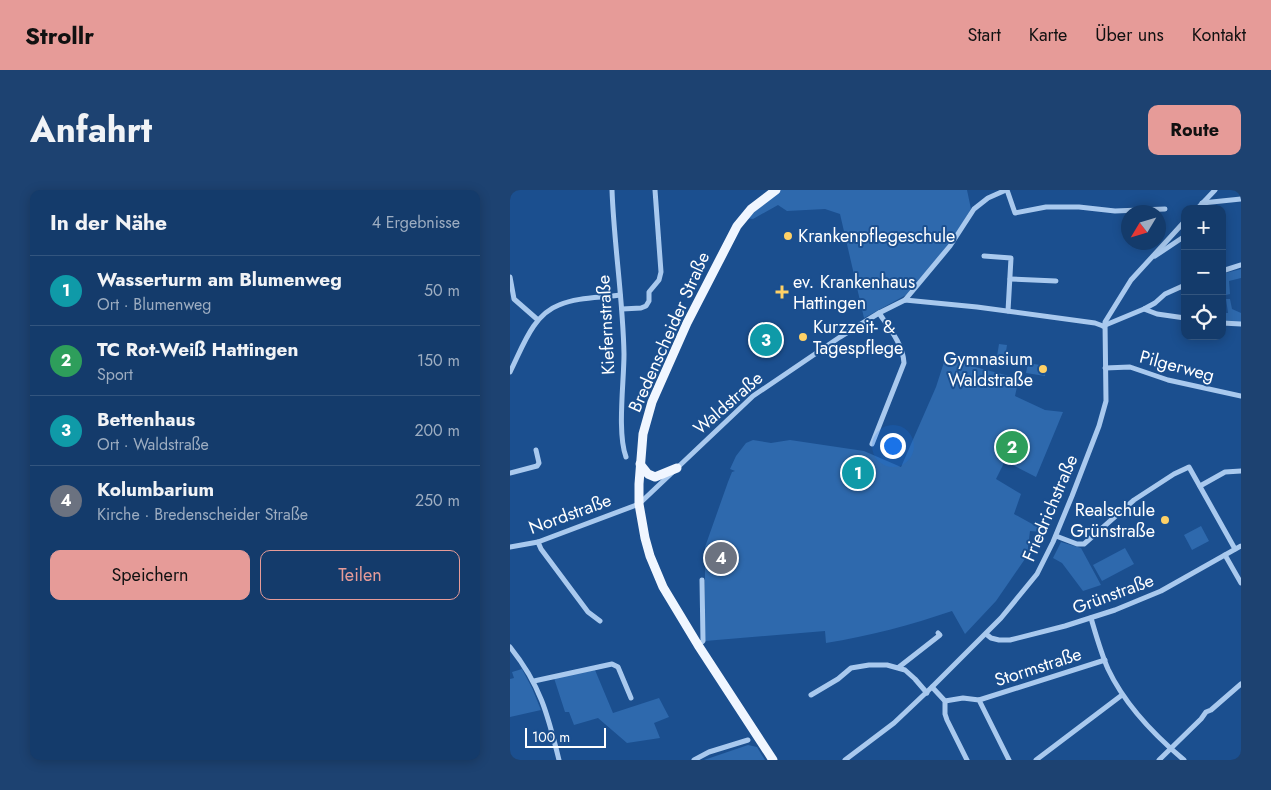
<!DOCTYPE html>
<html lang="de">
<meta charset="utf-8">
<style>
body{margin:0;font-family:Jost,sans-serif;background:#1d4271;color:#f1f3f6}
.controls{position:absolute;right:15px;top:15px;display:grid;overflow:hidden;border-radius:10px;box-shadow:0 2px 12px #0003}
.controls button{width:45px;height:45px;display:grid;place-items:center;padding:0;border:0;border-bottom:1px solid #33557e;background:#143b6b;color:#f1f3f6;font:25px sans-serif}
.compass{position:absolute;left:611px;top:15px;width:45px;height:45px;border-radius:50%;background:#143b6b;box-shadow:0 2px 12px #0003;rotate:232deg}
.scale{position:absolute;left:15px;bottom:12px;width:81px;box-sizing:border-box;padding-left:5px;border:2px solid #fff;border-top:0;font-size:14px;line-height:18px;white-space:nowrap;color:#fff;-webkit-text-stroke:4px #1b4f8f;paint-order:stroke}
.you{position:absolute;left:382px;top:255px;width:18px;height:18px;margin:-12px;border:4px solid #fff;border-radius:50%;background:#1a73e8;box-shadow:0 0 0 8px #1a73e833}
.badge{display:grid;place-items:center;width:32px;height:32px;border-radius:50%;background:#e69b98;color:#fff;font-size:16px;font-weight:700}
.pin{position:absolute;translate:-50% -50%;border:2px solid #fff;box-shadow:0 1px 5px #0006}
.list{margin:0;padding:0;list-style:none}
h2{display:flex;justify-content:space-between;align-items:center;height:65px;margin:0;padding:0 20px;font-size:21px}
h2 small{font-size:16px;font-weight:400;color:#9dadc1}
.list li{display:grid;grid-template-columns:32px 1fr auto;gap:15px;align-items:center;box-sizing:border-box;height:70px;padding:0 20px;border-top:1px solid #33557e}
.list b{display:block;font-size:19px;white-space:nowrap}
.list p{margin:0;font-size:16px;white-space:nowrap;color:#9dadc1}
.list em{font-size:16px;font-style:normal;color:#9dadc1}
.actions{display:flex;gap:10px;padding:15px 20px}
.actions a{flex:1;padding:11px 0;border:1px solid #e69b98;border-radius:10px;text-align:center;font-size:18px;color:#e69b98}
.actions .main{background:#e69b98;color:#111}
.icon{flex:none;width:28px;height:28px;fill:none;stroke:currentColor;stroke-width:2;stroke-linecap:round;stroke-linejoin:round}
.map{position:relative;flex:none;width:731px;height:570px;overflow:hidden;border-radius:10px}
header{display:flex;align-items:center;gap:30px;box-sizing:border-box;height:70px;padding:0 25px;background:#e69b98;color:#111}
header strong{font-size:24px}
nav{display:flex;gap:28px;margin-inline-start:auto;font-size:18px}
.intro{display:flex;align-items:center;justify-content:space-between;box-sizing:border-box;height:120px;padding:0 30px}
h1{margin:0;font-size:35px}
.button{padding:12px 22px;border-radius:10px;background:#e69b98;color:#111;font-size:18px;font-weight:700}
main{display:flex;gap:30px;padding:0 30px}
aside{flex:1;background:#143b6b;border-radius:10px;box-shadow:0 2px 12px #0003}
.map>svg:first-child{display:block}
</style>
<header>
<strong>Strollr</strong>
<nav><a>Start</a><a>Karte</a><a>Über uns</a><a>Kontakt</a></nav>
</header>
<div class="intro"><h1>Anfahrt</h1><a class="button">Route</a></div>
<main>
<aside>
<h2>In der Nähe<small>4 Ergebnisse</small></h2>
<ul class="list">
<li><span class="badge" style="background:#0f9aa8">1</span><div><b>Wasserturm am Blumenweg</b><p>Ort · Blumenweg</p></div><em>50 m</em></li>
<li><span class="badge" style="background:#2e9e5b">2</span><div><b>TC Rot-Weiß Hattingen</b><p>Sport</p></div><em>150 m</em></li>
<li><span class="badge" style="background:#0f9aa8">3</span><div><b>Bettenhaus</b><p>Ort · Waldstraße</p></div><em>200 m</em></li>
<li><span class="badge" style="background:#6b7280">4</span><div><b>Kolumbarium</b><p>Kirche · Bredenscheider Straße</p></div><em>250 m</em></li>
</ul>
<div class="actions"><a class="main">Speichern</a><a>Teilen</a></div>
</aside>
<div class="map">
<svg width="731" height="570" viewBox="0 0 731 570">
<rect width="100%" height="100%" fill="#1b4f8f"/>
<!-- green -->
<g fill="#2e69ad">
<polygon points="270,0 457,0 461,19 440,54 396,105 354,128 330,24 315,19 277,21 268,15 243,29 236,28 243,21"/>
<polygon points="731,79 731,88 719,91 720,104 716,105 712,84"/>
<polygon points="716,109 720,109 722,119 731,123 731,134 712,131 712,123 718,123"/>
<polygon points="489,154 497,155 494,174 486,173"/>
<path d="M435,169L503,187L508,192L505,206L535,220L553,222L526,287L495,271L486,289L511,304L504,324L533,340L532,342L520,341L517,366L486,411L455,444L442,421C401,435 359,446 316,453L315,441L195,451V357L218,292L222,282L225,281L220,279L226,266L236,253L243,250L261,253L280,250L354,261L391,277L426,197Z"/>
<polygon points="518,173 536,176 535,186 516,183"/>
<polygon points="691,336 699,351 682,360 674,345"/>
<polygon points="551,352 571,358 591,395 573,401 552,373 543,368"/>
<polygon points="615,358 624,374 592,391 583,375"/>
<polygon points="12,479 22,498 31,520 0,527 0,489 4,488 2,482"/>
<polygon points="85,480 103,523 149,508 159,527 144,533 150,548 117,553 88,528 64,535 59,522 55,522 44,488"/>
<polygon points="238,555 247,557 255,570 194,570"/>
</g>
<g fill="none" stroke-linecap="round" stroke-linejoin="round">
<!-- street -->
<g stroke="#a9c9ee" stroke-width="5">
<path d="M102,0C104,55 113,109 114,164C114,192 107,243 116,267"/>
<polyline points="497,0 505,23 536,17 569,17 605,21 655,19"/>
<polyline points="692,13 731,9"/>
<polyline points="687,19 705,0"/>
<polyline points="474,66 501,68 498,121"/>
<polyline points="645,66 672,48"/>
<polyline points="712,81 731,75"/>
<polyline points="0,87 4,109 28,130"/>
<polyline points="500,89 546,91"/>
<polyline points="395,110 440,56 464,19 478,8 496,0"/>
<polyline points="112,119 131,118 136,116 139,111 139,102 149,90 151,82 145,0"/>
<polyline points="634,119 647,124 675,128"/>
<polyline points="712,133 731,134"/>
<polyline points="593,136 634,119 645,113 655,104 675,95"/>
<polyline points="595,178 620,177 658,190 731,206"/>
<path d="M0,182C12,159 22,125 49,115C68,107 90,108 110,105"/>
<path d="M362,254L394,173C393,154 379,138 369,123"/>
<polyline points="0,283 27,276 29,273 26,260"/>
<polyline points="690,296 715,282 731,281"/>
<polyline points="546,346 567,354 574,354 624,310 664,284 679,277 725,359"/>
<polyline points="28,352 31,359 78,422 90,431"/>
<polyline points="0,357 28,352 129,314 243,206 330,147 369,123 395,110 467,117 585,133 593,136"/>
<polyline points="715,365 731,393"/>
<path d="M581,428C586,445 591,463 598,479C615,515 643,544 674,570"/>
<polyline points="476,444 481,448 489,450 500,450 555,436 605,420 651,401 731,356"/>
<polyline points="188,455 193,451 192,390"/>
<path d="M0,457C30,494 38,525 49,570"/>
<polyline points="389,477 430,445 428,443"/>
<polyline points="24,491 102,474 108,477 121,508"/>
<polyline points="422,497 435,511 435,524 437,530 457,570"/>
<polyline points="301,505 328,489 341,478 359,475 377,475 395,480 405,489 417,503"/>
<polyline points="469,510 595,470"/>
<polyline points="435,511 453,508 469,510 499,570"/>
<polyline points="184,570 199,562 238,550"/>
<polyline points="335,570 384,533 422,497 491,428 527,384 543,352 562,306 589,236 596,211 595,132 621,90 675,31"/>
<polyline points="526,570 612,505"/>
<polyline points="649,570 691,529 696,522 701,520 731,494"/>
</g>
<!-- primary -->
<g stroke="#f0f6ff" stroke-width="9">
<polyline points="130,274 138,284 145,287 167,278"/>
<polyline points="263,570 188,455 153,397 140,366 135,348 129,314 129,294 133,244 142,212 177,133 227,36 241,19 266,0"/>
</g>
</g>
<!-- markers -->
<g fill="#ffd166" stroke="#1b4f8f" stroke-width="2">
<circle cx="278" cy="46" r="5"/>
<path d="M269.5 94.5h5v5h5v5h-5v5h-5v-5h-5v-5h5z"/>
<circle cx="293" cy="147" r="5"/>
<circle cx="533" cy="179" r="5"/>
<circle cx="655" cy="330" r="5"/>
</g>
<g text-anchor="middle" stroke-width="4" stroke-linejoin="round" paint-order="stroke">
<!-- poi labels -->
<g font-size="18" fill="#fff" stroke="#1b4f8f" text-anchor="start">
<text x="288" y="52">Krankenpflegeschule</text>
<text x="283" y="98">ev. Krankenhaus<tspan x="283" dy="21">Hattingen</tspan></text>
<text x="303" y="143">Kurzzeit- &amp;<tspan x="303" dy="21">Tagespflege</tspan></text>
<text x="523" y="175" text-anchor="end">Gymnasium<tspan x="523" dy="21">Waldstraße</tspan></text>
<text x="645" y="326" text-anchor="end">Realschule<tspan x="645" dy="21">Grünstraße</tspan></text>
</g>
<!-- street labels -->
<g font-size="18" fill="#fff" stroke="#1b4f8f">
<text transform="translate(96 135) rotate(-93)" y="6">Kiefernstraße</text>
<text transform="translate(159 142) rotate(-66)" y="6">Bredenscheider Straße</text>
<text transform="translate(667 176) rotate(15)" y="6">Pilgerweg</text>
<text transform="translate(218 213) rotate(-41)" y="6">Waldstraße</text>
<text transform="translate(540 318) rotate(-67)" y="6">Friedrichstraße</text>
<text transform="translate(60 324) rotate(-20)" y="6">Nordstraße</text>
<text transform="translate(603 404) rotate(-20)" y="6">Grünstraße</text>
<text transform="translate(528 477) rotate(-18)" y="6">Stormstraße</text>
</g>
</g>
</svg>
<div class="controls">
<button>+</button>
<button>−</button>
<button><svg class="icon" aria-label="locate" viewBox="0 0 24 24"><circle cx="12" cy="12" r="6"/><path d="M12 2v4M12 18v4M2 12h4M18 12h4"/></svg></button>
</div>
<svg class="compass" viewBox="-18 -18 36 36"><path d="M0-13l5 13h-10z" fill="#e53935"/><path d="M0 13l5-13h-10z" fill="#9dadc1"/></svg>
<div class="scale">100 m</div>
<div class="you"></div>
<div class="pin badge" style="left:348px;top:283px;background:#0f9aa8">1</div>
<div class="pin badge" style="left:502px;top:257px;background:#2e9e5b">2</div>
<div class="pin badge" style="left:256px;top:150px;background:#0f9aa8">3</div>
<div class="pin badge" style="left:211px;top:368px;background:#6b7280">4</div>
</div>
</main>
